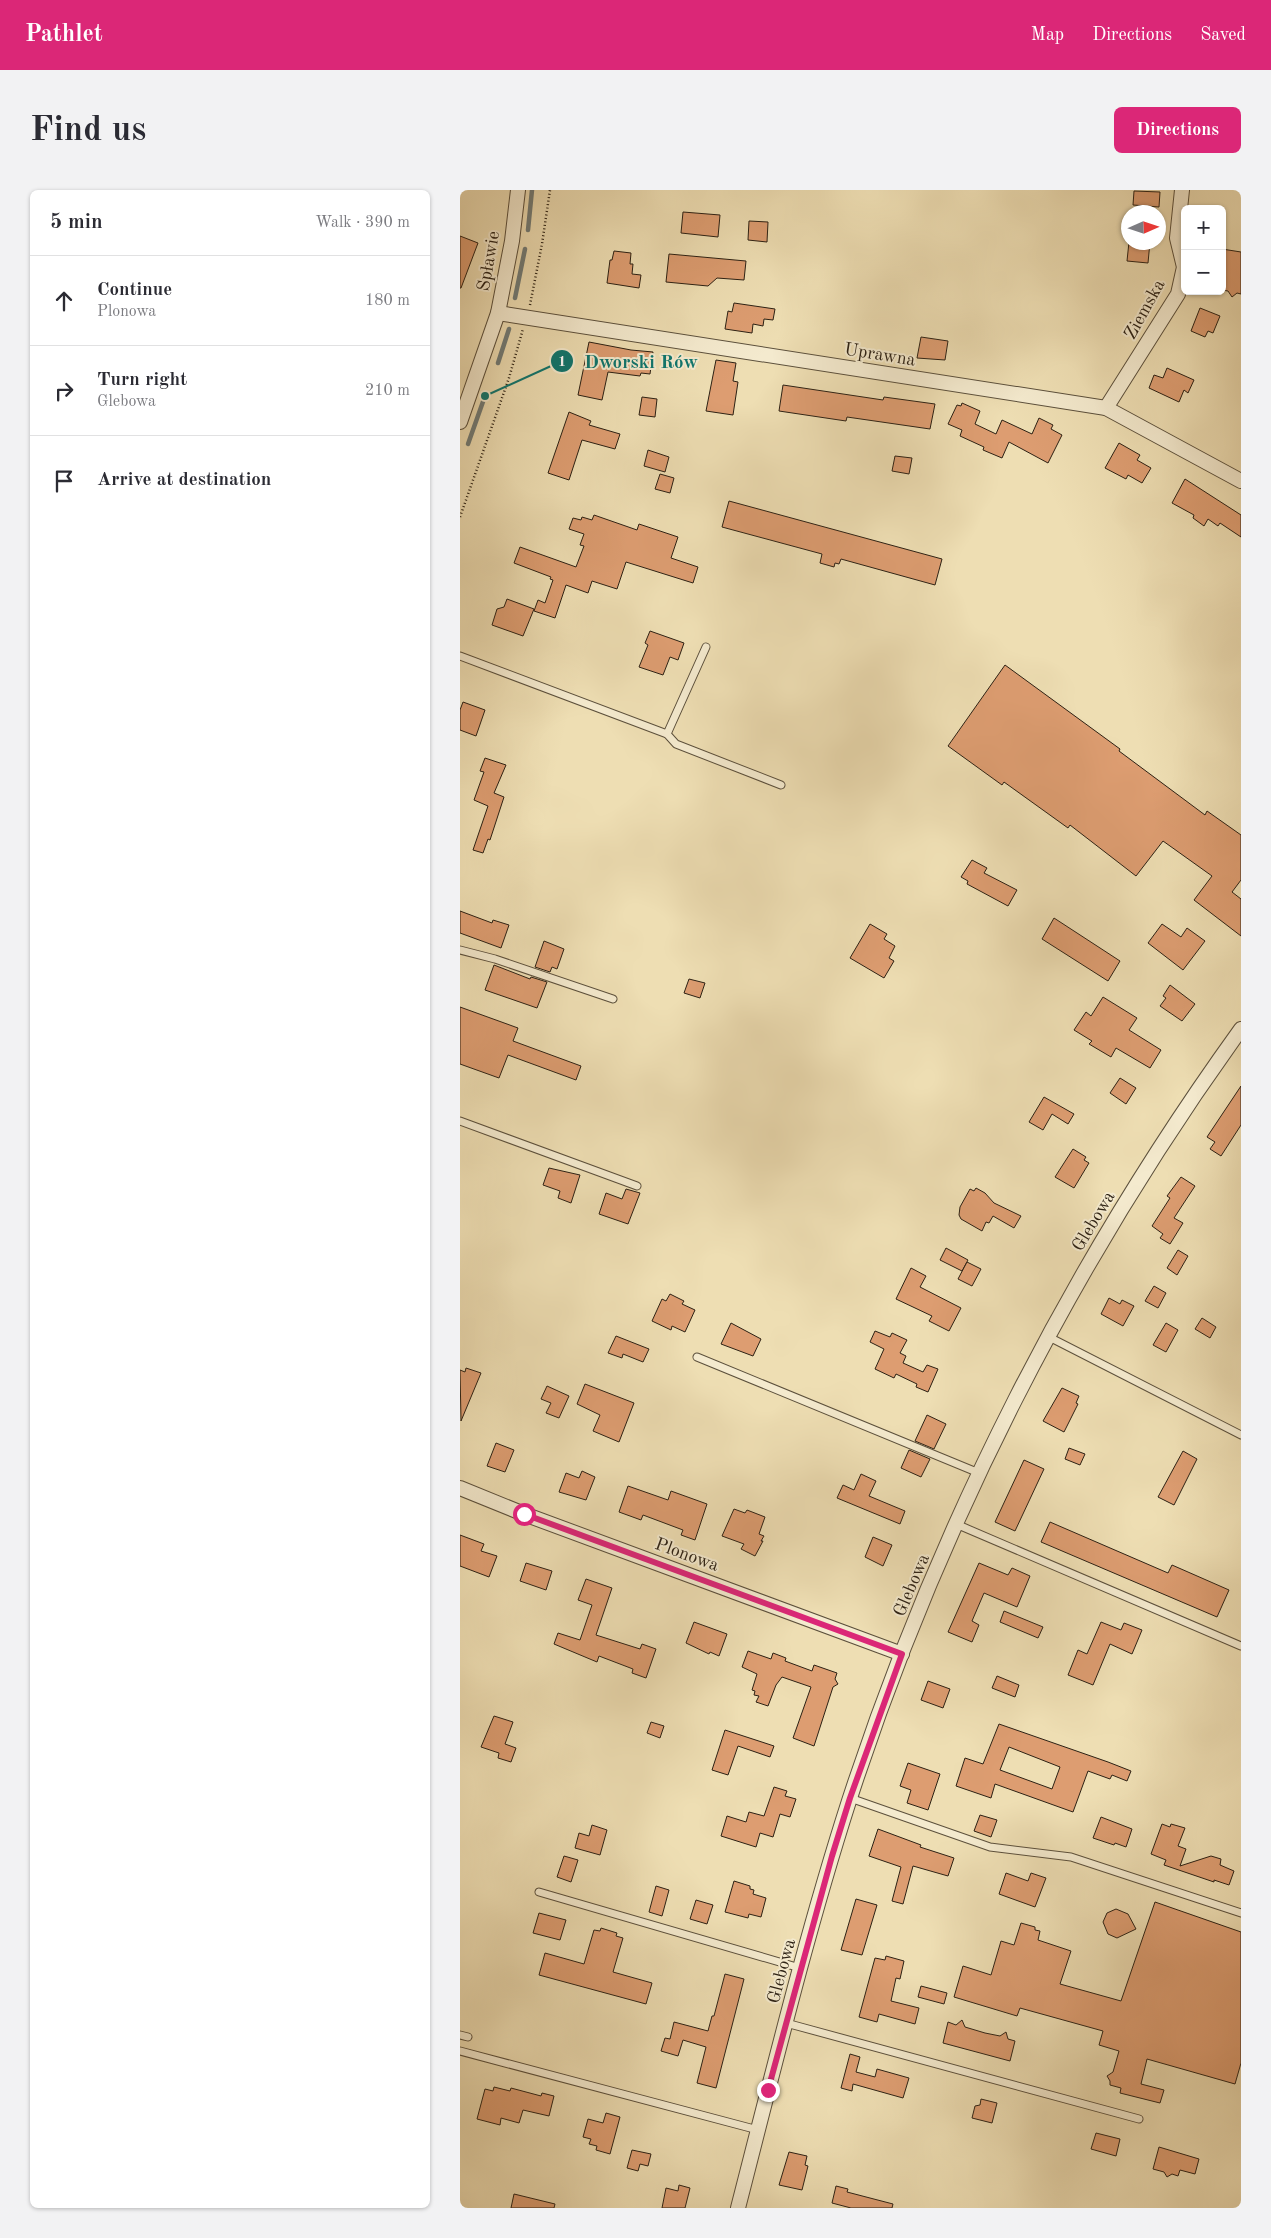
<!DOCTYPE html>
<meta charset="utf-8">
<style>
body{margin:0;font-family:"Old Standard TT",serif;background:#f2f2f3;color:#2b2b33}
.controls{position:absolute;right:15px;top:15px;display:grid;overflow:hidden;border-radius:8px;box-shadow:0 1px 4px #0004}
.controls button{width:45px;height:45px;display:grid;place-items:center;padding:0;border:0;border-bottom:1px solid #e1e1e2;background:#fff;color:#2b2b33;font:25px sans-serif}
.compass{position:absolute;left:661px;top:15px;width:45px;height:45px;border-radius:50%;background:#fff;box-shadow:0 1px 4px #0004;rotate:87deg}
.stop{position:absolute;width:15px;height:15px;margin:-11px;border:4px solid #db2777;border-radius:50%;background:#fff}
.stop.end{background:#db2777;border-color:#fff;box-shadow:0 1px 5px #0008}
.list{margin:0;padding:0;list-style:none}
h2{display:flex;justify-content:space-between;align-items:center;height:65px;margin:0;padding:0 20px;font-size:21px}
h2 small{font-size:16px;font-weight:400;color:#7c7c81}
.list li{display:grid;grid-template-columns:32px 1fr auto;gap:15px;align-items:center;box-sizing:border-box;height:90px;padding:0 20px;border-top:1px solid #e1e1e2}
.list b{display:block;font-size:19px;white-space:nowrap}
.list p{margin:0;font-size:16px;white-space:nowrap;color:#7c7c81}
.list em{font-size:16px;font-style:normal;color:#7c7c81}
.icon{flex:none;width:28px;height:28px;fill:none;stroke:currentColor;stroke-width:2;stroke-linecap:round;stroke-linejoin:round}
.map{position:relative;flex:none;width:781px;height:2018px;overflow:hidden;border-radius:8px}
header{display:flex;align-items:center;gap:30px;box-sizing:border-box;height:70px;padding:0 25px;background:#db2777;color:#fff}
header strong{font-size:24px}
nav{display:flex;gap:28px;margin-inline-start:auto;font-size:18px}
.intro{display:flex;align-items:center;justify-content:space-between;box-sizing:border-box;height:120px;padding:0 30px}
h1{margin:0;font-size:35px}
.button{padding:12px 22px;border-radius:8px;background:#db2777;color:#fff;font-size:18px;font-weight:700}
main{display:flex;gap:30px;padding:0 30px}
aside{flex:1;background:#fff;border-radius:8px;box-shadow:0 1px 4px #0004}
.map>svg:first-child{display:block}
</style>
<header>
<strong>Pathlet</strong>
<nav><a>Map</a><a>Directions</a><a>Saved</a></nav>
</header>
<div class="intro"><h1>Find us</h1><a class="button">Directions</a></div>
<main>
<aside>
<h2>5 min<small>Walk · 390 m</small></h2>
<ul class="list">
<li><svg class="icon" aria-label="ahead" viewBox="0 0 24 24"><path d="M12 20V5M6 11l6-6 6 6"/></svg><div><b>Continue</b><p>Plonowa</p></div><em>180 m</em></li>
<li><svg class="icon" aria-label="right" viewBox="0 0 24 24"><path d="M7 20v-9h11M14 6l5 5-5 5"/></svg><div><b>Turn right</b><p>Glebowa</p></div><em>210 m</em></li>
<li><svg class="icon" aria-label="arrive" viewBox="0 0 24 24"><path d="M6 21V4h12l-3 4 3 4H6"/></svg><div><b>Arrive at destination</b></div></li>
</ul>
</aside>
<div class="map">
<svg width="781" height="2018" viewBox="0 0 781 2018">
<rect width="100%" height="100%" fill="#eedeb3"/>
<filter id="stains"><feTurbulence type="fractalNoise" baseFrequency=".004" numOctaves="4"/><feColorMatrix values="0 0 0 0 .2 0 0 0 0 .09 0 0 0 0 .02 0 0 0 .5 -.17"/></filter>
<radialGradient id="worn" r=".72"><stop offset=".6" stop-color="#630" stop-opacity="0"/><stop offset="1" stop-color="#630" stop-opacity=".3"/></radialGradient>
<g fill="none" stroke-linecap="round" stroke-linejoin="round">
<!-- stream -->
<g stroke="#727c77" stroke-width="4.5">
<polyline points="68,40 72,0"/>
<polyline points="55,108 65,59"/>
<polyline points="38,173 49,139"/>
<polyline points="8,254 25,206"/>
</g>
</g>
<!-- building -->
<g fill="#dd9d71" stroke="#2c2114" fill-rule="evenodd">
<polygon points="674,1 700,2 699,17 673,15"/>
<polygon points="223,22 260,25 258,47 221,43"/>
<polygon points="289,31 308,32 307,52 288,50"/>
<polygon points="0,46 18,53 1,98 0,98"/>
<polygon points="669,52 690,52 688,73 667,71"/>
<polygon points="762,59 781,62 781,104 777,103 772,107 768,101 762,100 765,74 762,74"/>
<polygon points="154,61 171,63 170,74 173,74 172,84 181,85 179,98 147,93 150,70 152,70"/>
<polygon points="209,64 286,71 284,90 257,88 248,96 206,92"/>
<polygon points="274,113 315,119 313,130 304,129 303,136 293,134 292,143 265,139 268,121 272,122"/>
<polygon points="740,118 760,126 753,143 748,141 745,147 731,141"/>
<polygon points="461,147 488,151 485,170 457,168"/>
<polygon points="129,152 171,160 193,162 190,184 181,183 180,186 148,182 142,210 118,205"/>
<polygon points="256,170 276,173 273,191 278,192 273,225 246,221"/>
<polygon points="707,178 734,190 728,203 724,200 719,212 689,198 694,185 703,188"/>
<polygon points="323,195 423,210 424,207 475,214 470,239 387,227 386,231 319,221"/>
<polygon points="182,207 197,209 195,227 179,225"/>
<polygon points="502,213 520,221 515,234 536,244 542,230 572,244 579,228 593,235 591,239 602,245 588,273 549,252 542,268 523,260 524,257 500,246 502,240 488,234 497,215 501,216"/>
<polygon points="109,222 131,231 129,235 160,244 155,259 122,250 109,290 88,283"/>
<polygon points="659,253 680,265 677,270 691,278 682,293 668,285 666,289 645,278"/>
<polygon points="188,260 209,267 205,282 184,276"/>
<polygon points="435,266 452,268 449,284 432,281"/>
<polygon points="200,284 214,288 210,303 195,299"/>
<polygon points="725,289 781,325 781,347 760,333 758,336 748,329 744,336 733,328 734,325 712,313"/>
<polygon points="269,311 482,369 475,395 381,369 379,374 375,373 374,377 360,373 362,364 262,337"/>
<polygon points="134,325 177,340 179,334 218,347 211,368 238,377 233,393 166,372 157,399 132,391 128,403 106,395 95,428 74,421 78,410 85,413 93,390 90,389 91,387 54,373 60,357 116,377 124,356 120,355 124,344 109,339 113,328 121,330 122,327 132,330"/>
<polygon points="47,409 74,419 63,446 32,435 37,419 44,417"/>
<polygon points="190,441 224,453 218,470 210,467 203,485 179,477 188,455 185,453"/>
<polygon points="545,475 660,559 659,561 745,625 747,621 781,645 781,690 772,702 781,709 781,746 734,710 752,686 703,651 676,686 610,635 608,638 544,592 542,595 488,556"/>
<polygon points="3,512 25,520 16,546 0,540 0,520"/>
<polygon points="25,568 46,575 34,603 44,607 30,650 28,649 23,663 13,660 28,616 14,610 24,582 20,581"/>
<polygon points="512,670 527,678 524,683 557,700 548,716 507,694 508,691 501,687"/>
<polygon points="0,721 32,733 33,730 49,735 41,758 0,743"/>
<polygon points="594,728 660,771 648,791 582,749"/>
<polygon points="410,734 427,744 424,749 435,756 429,768 434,771 424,788 390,768"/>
<polygon points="702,734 721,747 727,738 745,751 723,780 688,753"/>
<polygon points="84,751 104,759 97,779 92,777 90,782 75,777"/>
<polygon points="34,775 70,789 71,787 87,792 77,818 25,800"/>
<polygon points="229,789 245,793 240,808 224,803"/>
<polygon points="710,795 735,814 722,831 700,816 706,808 703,806"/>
<polygon points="643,807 677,828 669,840 701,860 690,878 656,858 651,867 629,854 632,851 614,840 626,822 631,826"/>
<polygon points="0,817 58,838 53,851 121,876 116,890 48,865 39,888 0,874"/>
<polygon points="660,888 676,898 666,914 650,903"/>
<polygon points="781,896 781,935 761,966 750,959 755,952 747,947"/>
<polygon points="584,907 614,924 608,934 592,924 583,940 569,932"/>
<polygon points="613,959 626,967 624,970 629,973 614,998 595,987"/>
<polygon points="89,978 120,985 111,1013 98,1008 100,1001 83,995"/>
<polygon points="721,987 735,996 714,1028 723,1033 710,1054 700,1048 703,1044 692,1036 710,1008 707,1006"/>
<polygon points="516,998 525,1003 534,1013 561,1026 554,1038 533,1026 529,1033 526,1032 522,1041 501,1029 499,1025 500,1017 510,999 514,1001"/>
<polygon points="166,999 180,1003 168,1034 139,1024 146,1003 162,1009"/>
<polygon points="486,1058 508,1070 502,1081 480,1070"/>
<polygon points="718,1060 728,1066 717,1085 707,1078"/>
<polygon points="507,1072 521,1079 512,1096 498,1089"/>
<polygon points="451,1078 466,1086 460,1097 501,1118 489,1141 469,1131 472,1126 436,1109"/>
<polygon points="694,1096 706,1103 698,1118 685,1111"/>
<polygon points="210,1104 224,1111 222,1114 235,1120 225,1142 212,1136 211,1140 192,1131 202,1109 206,1111"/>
<polygon points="649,1108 660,1114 662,1110 674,1116 663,1136 641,1124"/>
<polygon points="742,1128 756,1137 750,1148 735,1139"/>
<polygon points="271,1133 301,1149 293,1166 261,1154"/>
<polygon points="706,1133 718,1140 706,1162 693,1155"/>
<polygon points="415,1141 430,1147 432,1143 447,1150 440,1163 446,1166 443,1173 463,1182 467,1175 478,1179 468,1202 456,1197 457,1194 436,1184 434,1188 415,1179 424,1159 410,1152"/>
<polygon points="156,1146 189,1159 183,1172 163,1164 162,1168 148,1163"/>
<polygon points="6,1178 21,1183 1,1231 0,1180 5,1182"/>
<polygon points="125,1194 174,1213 159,1252 133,1241 140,1225 117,1214"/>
<polygon points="87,1196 109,1206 99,1228 86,1223 91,1213 81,1209"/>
<polygon points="602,1198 619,1206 616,1213 618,1214 604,1242 583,1231"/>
<polygon points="467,1225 486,1234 474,1259 455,1251"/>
<polygon points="36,1253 54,1260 45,1282 27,1276"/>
<polygon points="609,1258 625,1264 620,1275 605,1269"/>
<polygon points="449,1260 470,1269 461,1287 441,1278"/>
<polygon points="723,1261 737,1269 714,1315 698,1307"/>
<polygon points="564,1270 584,1279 555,1341 535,1332"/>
<polygon points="122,1281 135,1287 126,1310 99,1302 106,1283 119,1288"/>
<polygon points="401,1284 416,1291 409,1306 445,1321 440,1334 377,1308 383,1295 394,1300"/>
<polygon points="168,1296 208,1310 211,1301 247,1314 235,1350 221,1345 223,1340 183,1325 181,1330 159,1322"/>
<polygon points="274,1319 285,1323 287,1320 305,1327 299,1344 304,1346 301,1351 303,1351 295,1366 281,1359 284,1354 262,1346"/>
<polygon points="590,1332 708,1383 712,1375 769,1400 757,1427 581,1352"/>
<polygon points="0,1345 24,1354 21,1361 37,1366 29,1387 0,1376"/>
<polygon points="413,1347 432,1355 423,1376 405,1367"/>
<polygon points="66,1373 92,1381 86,1400 60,1391"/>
<polygon points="519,1373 548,1385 552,1378 570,1386 557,1417 524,1403 512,1431 519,1435 512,1452 488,1442"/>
<polygon points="126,1389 152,1398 136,1445 180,1459 182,1454 196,1459 186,1488 172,1483 173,1479 139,1466 137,1472 94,1454 98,1443 120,1450 132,1415 118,1410"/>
<polygon points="544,1421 583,1437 578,1448 540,1432"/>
<polygon points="234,1432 267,1444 259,1466 250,1462 249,1464 226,1453"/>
<polygon points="641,1432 661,1440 664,1433 682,1440 672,1464 650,1454 633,1495 608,1485 618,1460 627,1464"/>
<polygon points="288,1461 311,1469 313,1463 326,1468 325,1471 352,1481 354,1475 377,1483 375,1489 378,1494 373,1497 354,1556 333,1548 351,1497 322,1487 316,1495 308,1516 296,1512 299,1506 294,1505 295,1501 292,1500 297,1484 282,1477"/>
<polygon points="537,1486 559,1495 555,1507 532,1498"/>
<polygon points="468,1491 490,1499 483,1518 461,1510"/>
<polygon points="34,1526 53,1532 45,1554 56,1558 51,1572 38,1568 39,1563 21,1557"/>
<polygon points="191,1532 204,1536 200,1548 187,1543"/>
<path d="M539,1534L648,1572L671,1581L667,1591L652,1585L650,1589L628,1581L613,1622L535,1594L531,1608L496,1596L505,1568L523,1574ZM549,1557L600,1577L592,1599L540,1580Z"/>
<polygon points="265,1540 314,1556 310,1567 278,1556 268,1585 252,1580"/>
<polygon points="448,1573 480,1584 468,1620 447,1613 451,1600 440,1596"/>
<polygon points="314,1597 327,1601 325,1606 336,1609 330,1627 320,1624 313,1647 300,1643 296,1657 261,1646 267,1626 286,1632 289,1622 304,1626"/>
<polygon points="520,1625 537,1630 531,1647 514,1641"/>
<polygon points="641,1627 672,1639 666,1657 655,1653 654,1655 633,1648"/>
<polygon points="702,1634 710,1637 711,1634 725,1638 718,1656 726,1659 720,1676 751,1666 761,1669 760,1675 774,1681 769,1695 754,1690 754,1692 704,1675 706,1670 691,1664"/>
<polygon points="132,1635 147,1640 140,1665 115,1658 119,1643 129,1646"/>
<polygon points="418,1639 461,1655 460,1657 494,1668 488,1686 453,1676 443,1714 432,1711 441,1677 409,1666"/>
<polygon points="104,1666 118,1670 111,1692 97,1687"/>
<polygon points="546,1683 568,1691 571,1683 586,1688 575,1717 539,1704"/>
<polygon points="274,1691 290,1696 290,1699 294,1700 293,1704 306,1708 301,1727 289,1724 288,1728 265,1722"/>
<polygon points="196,1696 209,1700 202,1726 189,1722"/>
<polygon points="396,1709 417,1715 402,1765 381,1760"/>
<polygon points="236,1710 253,1715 247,1734 230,1729"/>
<polygon points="695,1712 781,1742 781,1873 775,1894 687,1869 681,1894 704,1900 700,1913 660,1903 661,1898 650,1895 650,1891 647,1886 653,1882 659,1861 639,1855 643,1841 560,1818 557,1826 494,1807 503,1776 531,1785 541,1751 554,1755 561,1733 575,1737 575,1740 580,1741 578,1750 611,1761 600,1794 661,1811"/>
<polygon points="656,1719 668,1724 676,1739 657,1748 648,1744 643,1732 647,1723"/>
<polygon points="79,1723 106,1730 100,1750 73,1743"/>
<polygon points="141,1738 157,1743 156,1746 163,1748 153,1782 192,1793 186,1814 79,1785 85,1763 124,1774 134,1740 140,1741"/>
<polygon points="426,1766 444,1771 440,1789 436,1788 431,1811 459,1818 455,1834 419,1824 417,1832 399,1827 415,1768 425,1770"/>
<polygon points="265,1784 284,1789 256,1898 237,1893 246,1857 223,1850 218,1866 201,1861 205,1848 210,1849 214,1832 248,1841 252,1826 254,1826"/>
<polygon points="461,1796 487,1803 484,1814 458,1807"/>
<polygon points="502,1830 505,1837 525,1843 540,1846 546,1842 548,1849 555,1851 550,1871 483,1853 488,1832 496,1835"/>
<polygon points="390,1864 400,1867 396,1882 415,1887 417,1879 449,1888 443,1908 393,1894 392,1901 381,1898"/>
<polygon points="34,1897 50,1901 51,1898 81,1906 82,1903 94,1906 89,1926 63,1920 59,1933 41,1928 40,1935 17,1929 25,1899 33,1901"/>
<polygon points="521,1909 537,1913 532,1933 512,1928 515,1916 520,1915"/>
<polygon points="146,1923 160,1927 150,1964 136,1960 137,1956 129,1954 131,1949 123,1947 128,1929 143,1933"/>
<polygon points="636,1943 660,1949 656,1966 631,1959"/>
<polygon points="699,1957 739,1969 735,1984 720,1980 718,1986 712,1984 707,1987 704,1982 693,1979"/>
<polygon points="172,1960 191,1964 188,1976 180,1974 178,1981 167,1978"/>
<polygon points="329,1962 347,1966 345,1975 348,1976 342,2000 319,1995"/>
<polygon points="219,1995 230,1998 225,2018 202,2018 206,1998 218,2001"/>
<polygon points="376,1996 388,1999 387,2002 433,2014 432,2018 391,2018 372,2013"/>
<polygon points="54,2004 95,2014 94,2018 51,2018"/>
</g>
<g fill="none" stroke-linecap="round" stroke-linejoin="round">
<defs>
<g id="lane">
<polyline points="0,466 207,544 216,554 321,595"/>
<polyline points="207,544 246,457"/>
<polyline points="0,760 35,769 153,809"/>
<polyline points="0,931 177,996"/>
<polyline points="589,1147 781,1245"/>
<polyline points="237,1167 519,1283"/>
<polyline points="496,1334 781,1456"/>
<polyline points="390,1608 530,1657 611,1667 781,1723"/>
<polyline points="79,1702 340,1778"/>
<polyline points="326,1833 679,1929"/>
<polyline points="0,1845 8,1847"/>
<polyline points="0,1861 298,1940"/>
</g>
<g id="street">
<polyline points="38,123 646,218 781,291"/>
<polyline points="646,218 718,104 724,77 717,48 722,0"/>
<polyline points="0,232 38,123 52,51 58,0"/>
<polyline points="0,1298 64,1324 442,1464"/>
<path d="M278,2018C313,1882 346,1745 389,1611C478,1337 612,1073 781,839"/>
</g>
</defs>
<!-- lane casing -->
<use href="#lane" stroke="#5c503c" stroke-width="9"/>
<!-- street casing -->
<use href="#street" stroke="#5c503c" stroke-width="16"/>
<!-- path -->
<g stroke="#2c2114" stroke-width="2.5" stroke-dasharray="1 2.5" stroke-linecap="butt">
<polyline points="70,115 82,54 90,0"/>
<polyline points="0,327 49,188 63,139"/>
</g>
<!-- lane -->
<use href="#lane" stroke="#f4eace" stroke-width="7"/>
<!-- street -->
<use href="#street" stroke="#f4eace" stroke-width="14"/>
</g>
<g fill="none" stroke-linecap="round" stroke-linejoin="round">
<!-- route -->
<polyline stroke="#db2777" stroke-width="6" points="64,1324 442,1464 390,1608 372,1666 308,1900"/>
</g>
<g text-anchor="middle" stroke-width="4" stroke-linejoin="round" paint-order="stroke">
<!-- street labels -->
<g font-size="18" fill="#2c2114" stroke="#f4eace">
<text transform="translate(28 71) rotate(-80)" y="6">Spławie</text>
<text transform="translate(684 119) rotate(-61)" y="6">Ziemska</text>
<text transform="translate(420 164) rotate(9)" y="6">Uprawna</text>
<text transform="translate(633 1031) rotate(-59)" y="6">Glebowa</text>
<text transform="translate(227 1364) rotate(20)" y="6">Plonowa</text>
<text transform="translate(451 1395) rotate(-67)" y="6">Glebowa</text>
<text transform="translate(321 1781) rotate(-75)" y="6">Glebowa</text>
</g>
</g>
<!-- callouts -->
<path fill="none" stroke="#0f766e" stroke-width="2" d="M25 206L102 171"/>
<g fill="#0f766e" stroke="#f4eace" stroke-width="2">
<circle cx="25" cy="206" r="5"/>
<circle cx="102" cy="171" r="12"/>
</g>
<g font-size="15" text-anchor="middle" font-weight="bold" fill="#fff">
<text x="102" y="176">1</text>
</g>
<g font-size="19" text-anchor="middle" font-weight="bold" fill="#0f766e" stroke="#f4eace" stroke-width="4" stroke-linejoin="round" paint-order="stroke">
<text x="181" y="178">Dworski Rów</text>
</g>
<rect width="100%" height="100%" filter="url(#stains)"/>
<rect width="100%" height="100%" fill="url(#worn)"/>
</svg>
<div class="controls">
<button>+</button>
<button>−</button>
</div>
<svg class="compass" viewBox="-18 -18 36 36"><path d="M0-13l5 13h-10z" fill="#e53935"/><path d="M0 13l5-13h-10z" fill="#7c7c81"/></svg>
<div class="stop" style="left:64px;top:1324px"></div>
<div class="stop end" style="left:308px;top:1900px"></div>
</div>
</main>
